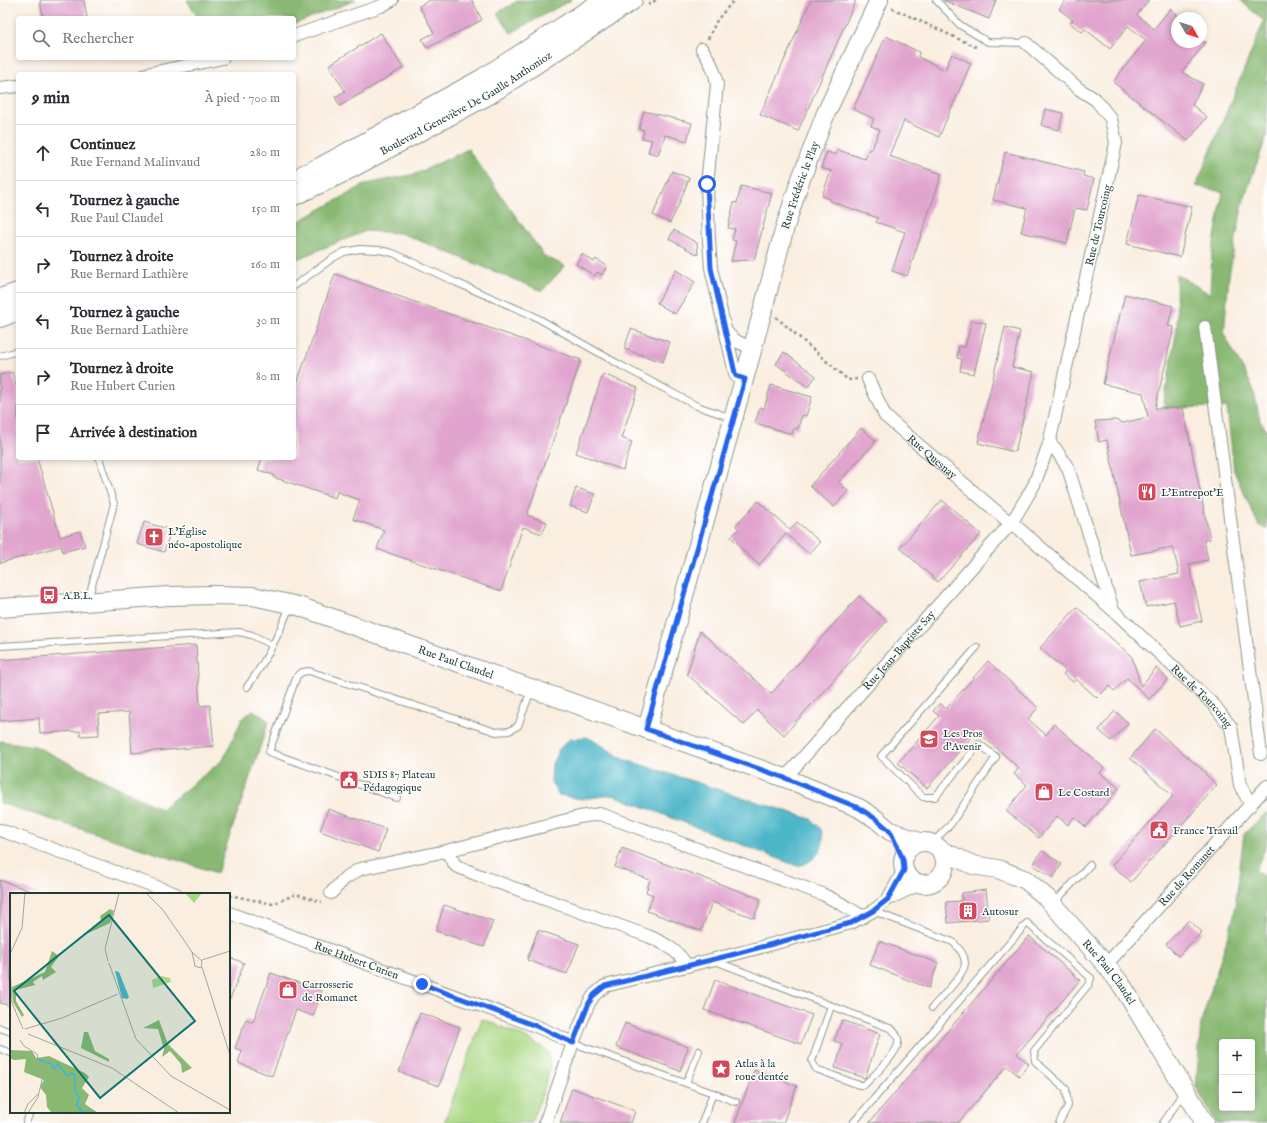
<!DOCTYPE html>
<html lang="fr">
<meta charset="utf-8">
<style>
body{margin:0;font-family:"IM FELL English",serif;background:#f2f2f3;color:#2b2b33}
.controls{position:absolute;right:12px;bottom:12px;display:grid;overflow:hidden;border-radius:4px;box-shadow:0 2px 6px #0003}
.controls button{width:36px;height:36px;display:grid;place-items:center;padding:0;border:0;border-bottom:1px solid #e1e1e2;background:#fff;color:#2b2b33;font:20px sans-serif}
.compass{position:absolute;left:1171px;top:12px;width:36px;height:36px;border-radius:50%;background:#fff;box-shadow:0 2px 6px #0003;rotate:129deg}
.stop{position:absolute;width:12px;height:12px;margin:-9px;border:3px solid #2563eb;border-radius:50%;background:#fff}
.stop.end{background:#2563eb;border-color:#fff;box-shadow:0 1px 4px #0008}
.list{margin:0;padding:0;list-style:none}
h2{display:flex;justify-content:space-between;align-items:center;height:52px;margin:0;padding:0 16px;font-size:17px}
h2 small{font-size:13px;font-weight:400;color:#7c7c81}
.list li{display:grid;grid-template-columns:26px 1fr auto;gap:12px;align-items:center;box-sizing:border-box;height:56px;padding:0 16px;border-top:1px solid #e1e1e2}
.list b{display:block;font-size:15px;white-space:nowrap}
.list p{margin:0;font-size:13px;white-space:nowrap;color:#7c7c81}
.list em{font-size:13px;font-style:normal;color:#7c7c81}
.icon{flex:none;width:22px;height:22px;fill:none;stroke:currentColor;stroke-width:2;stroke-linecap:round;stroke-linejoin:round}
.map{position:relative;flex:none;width:1267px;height:1123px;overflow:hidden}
.search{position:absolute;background:#fff;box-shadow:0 2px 6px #0003;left:16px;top:16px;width:280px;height:44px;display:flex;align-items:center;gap:10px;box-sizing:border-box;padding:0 14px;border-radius:4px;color:#7c7c81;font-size:15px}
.panel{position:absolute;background:#fff;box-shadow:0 2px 6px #0003;left:16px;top:72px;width:280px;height:388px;border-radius:4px}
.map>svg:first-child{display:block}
</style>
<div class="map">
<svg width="1267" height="1123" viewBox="0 0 1267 1123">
<rect width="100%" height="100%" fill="#fff"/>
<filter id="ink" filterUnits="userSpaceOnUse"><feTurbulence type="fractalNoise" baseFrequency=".025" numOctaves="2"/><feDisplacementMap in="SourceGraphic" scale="8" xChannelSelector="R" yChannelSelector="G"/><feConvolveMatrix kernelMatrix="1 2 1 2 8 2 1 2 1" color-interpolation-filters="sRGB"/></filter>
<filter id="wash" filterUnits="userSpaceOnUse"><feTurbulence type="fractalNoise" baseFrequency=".012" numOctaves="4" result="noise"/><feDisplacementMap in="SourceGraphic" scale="16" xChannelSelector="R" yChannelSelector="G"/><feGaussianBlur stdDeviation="0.9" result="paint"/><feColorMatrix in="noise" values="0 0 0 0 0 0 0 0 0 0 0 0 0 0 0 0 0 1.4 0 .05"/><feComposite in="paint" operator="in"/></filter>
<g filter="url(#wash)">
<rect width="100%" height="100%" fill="#faeee0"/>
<!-- green -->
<path fill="#abd885" stroke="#658a5c" d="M482,1019C505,1028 528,1037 548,1052L550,1066L544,1089L531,1123H444Z"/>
<!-- forest -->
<g fill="#88b872" stroke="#547a53" fill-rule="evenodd">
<polygon points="187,0 356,0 294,24 294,18 198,18"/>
<polygon points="519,0 571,0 511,33 497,13"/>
<polygon points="1240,0 1267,0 1267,135 1243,202 1229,275 1224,334 1253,388 1260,421 1267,431 1267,529 1259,526 1234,471 1227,407 1163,408 1177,328 1176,274 1210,294 1212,254 1223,192 1196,186 1264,21"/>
<polygon points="468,149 544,256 565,266 542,291 401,233 366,231 294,260 294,224 366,184 416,174"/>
<polygon points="253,710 269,721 217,873 0,803 0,741 35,746 161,809 223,760 242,719"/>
<path d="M1267,812V844L1255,871L1267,878V1123H1216L1196,1087L1201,1023L1234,916L1244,834ZM1222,1042H1252V1108H1222Z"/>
</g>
<!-- water -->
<path fill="#4bb6c8" stroke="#357a7e" d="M587,737L603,746L623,759L811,819C813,822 818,825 820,828C830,845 814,864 797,866L613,795L581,799L559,795L551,782L552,764L559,749L570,739Z"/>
<g id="blocks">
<!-- building -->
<g fill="#e1a4ce">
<polygon points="40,0 84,0 87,18 43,18"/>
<polygon points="431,0 472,0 482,20 427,48 422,39 434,33 419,6"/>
<polygon points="811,0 856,0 798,131 760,115"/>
<polygon points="943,0 996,0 989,19"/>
<polygon points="1066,0 1149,0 1137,15 1154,29 1170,9 1177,14 1177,42 1206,42 1182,72 1203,84 1192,105 1207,117 1188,141 1113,82 1146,40 1128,26 1110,49 1085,29 1082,32 1070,23 1073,20 1059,9"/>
<polygon points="381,33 403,68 340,106 335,97 345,91 329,65"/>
<polygon points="886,36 919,52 918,57 945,70 952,54 971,63 939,137 904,121 889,156 942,174 907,276 892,271 905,232 876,222 878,218 830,201 830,199 822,196 831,171 821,168 827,152 836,155 838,150 865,159 869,149 871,150 880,130 871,126 874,119 853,109"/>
<polygon points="1045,109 1063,113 1059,130 1041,125"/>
<polygon points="644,111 692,123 687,141 665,135 658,155 648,152 652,140 642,138 644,130 639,129"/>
<polygon points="1005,152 1084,172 1083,176 1094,179 1087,210 1075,208 1067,243 1021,232 1027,208 993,200"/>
<polygon points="672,171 689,178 680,202 670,223 653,215"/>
<polygon points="741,186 772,193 754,260 731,261 736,241 732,240 735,229 728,228 734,202 737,203"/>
<polygon points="1139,195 1192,207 1180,257 1127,244"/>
<polygon points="674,230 697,243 698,255 669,239"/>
<polygon points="582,254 594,262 596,259 607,266 602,275 597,272 595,276 576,264"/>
<polygon points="676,270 695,282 675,314 657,303"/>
<polygon points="335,274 581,360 527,515 547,522 542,534 523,527 501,591 377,549 384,530 353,519 360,500 337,492 335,498 273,477 274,475 258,470 262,458 294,458 294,392"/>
<polygon points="1125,294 1173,306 1168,326 1174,327 1155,408 1183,408 1210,539 1204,540 1208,560 1189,564 1202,621 1180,626 1174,601 1146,607 1140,582 1179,574 1173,547 1131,555 1107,440 1099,442 1095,421 1115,420 1123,423 1148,417 1143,393 1103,384"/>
<polygon points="972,320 986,323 974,374 960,371 962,359 957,358 959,346 965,347"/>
<polygon points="1005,327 1020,331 1012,367 1034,372 1015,452 978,443"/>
<polygon points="631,329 670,342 663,362 624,349"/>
<polygon points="784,352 816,376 808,387 776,364"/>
<polygon points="12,372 18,392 18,458 37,458 60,537 80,531 85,546 63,552 61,546 0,563 0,375"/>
<polygon points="603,374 638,388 621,438 632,442 623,470 576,453"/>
<polygon points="771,385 812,397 806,416 802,415 798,429 794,428 792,434 755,423 760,407 764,409"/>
<polygon points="861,428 876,441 839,482 848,491 834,507 810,486"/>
<polygon points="576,488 595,494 588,512 570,506"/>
<polygon points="942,500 981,534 938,582 900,548"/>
<polygon points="758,501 790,530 797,522 820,542 809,554 786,534 759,565 739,547 740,546 731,537 739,529 736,526"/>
<polygon points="144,522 171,530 164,552 137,544"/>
<polygon points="859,596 887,621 784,735 757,710 744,725 687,674 700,631 771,694"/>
<polygon points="1077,607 1132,657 1141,686 1156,668 1168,679 1149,699 1127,678 1114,691 1109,686 1097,698 1076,679 1073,682 1063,674 1066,671 1040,648"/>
<polygon points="196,645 200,706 210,705 214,746 132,753 129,712 98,714 99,735 80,736 80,731 40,733 39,718 0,721 0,660"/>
<polygon points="988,661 1038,708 1028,719 1046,735 1054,724 1104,768 1100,773 1119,788 1086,827 1074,817 1068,825 1057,816 1039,838 1006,811 1027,785 1014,774 1019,768 977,731 927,788 898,763 939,716 933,711 940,703 946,709"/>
<polygon points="1115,711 1128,723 1111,741 1099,730"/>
<polygon points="1155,729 1206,773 1205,774 1217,785 1131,882 1112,865 1173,796 1130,758"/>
<polygon points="328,809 386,829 378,852 320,831"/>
<polygon points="622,848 761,899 754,918 712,902 701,931 647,911 653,895 646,892 650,880 615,867"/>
<polygon points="1042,851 1062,864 1053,878 1033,865"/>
<polygon points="0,880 36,893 35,894 11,894 11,1006 0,1003"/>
<polygon points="986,890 989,919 948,923 946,902 962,901 962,893"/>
<polygon points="444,905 493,921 484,947 436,931"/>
<polygon points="1189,920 1202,932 1178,956 1166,944"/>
<polygon points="538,930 579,944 567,974 527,960"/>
<polygon points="1029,936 1080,980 1017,1054 1029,1064 1019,1076 1007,1066 958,1123 869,1123"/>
<polygon points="879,941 938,963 929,988 870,965"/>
<polygon points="229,957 244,963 230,999 229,999"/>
<polygon points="271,973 322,991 313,1016 296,1010 272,1076 238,1063 242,1051 235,1048 246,1019 253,1022"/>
<polygon points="715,980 812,1015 801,1044 704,1010"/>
<polygon points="420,1013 460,1027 439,1086 399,1072"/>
<polygon points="842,1020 880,1034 865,1078 835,1068 843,1044 834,1041"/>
<polygon points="625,1023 688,1047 680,1071 616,1047"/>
<polygon points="754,1070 797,1086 783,1123 735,1123"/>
<polygon points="572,1088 635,1111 631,1123 560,1123"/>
</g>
</g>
</g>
<g filter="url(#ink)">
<use href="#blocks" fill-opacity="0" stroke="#8c968a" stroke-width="1"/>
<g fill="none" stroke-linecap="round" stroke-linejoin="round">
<defs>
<g id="lane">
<polyline points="936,0 960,25 988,42 1026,43"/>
<polyline points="294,286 333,258 344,252 360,249 379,250 393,253 455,282 534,316 622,366 697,406 732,418"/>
<polyline points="0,356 18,351"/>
<polyline points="88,600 114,504 99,458"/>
<polyline points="0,646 239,632 252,635 272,645"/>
<path d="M247,687C265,663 279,634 290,606"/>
<polyline points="397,798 269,752 297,676 302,672 309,671 496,732 509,731 518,726 531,690"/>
<polyline points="932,843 950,825 996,757 979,744 935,797 923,797 881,756 977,647"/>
<polyline points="1053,904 1090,865"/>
<path d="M873,911L953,942C958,948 965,954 965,963C965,975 940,998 932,1008"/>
<path d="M715,961L892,1029C896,1034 899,1037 898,1043C897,1055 873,1076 864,1085H859L816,1069L812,1061L831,1006"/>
<polyline points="0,1028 11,1032"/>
<polyline points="573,1043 713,1093 702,1123"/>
<polyline points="0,1049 11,1053"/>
<polyline points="686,1083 699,1051"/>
<polyline points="713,1093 736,1102"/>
<polyline points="26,1123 30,1112"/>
<polyline points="853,1123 1027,923 1091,978 1089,984 1034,1051 1035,1061 1066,1089 1068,1106 1059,1123"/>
<polyline points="1163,1123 1184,1093"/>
</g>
<g id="street">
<polyline points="294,36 381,6 392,0"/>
<polyline points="1026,43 1079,89 1096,100 1111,119 1116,143 1049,444"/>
<path d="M702,49C710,61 715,70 717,84L707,185L709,241L711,268L735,373L736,376L745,379"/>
<polyline points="146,74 223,58"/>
<polyline points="0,88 18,86"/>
<polyline points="1205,327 1261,754"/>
<path d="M726,331C734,342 741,344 753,347"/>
<path id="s1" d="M868,379L885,416L1003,517L1017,527L1113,610L1214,705L1231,727L1240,785L1251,805"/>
<path id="s2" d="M785,778L801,760L1012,522L1034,485L1049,444L1055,448L1068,468L1113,610"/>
<polyline points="0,830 176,894"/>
<path d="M446,851L456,866L483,877L648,936C664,943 678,950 687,966"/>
<polyline points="331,893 345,878 360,869 446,851 579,817 600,814 822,894 840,903 863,917"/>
<polyline points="888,899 904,870"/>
<path id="s3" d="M229,913L536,1026L573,1043"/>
<path id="s4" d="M1106,965L1267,786"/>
<polyline points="545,1123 573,1043 589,1003 594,995 605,986 735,954 851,923 873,911 888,899 922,883"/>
</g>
<g id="secondary">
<path id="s5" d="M0,608L169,596L215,595L253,596L298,606L785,778L859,808L876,819L890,831L919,842"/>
<path id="s6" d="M647,729L753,347L785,227L799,184L826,113L879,0"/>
<circle cx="924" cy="863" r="21"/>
<path id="s7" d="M940,850L973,865L998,869L1026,880L1047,898L1106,965L1123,987L1205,1123"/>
</g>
<g id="primary">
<polyline points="304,175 320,168 483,79 605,0"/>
<path id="s8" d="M294,195L339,174L489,94L632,0"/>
<polyline points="0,299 18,293"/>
<polyline points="0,317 18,310"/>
</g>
</defs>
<!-- lane casing -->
<use href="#lane" stroke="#8c968a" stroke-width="8"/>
<!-- street casing -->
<use href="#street" stroke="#8c968a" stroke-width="14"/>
<!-- secondary casing -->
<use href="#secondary" stroke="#8c968a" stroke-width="20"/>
<!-- primary casing -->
<use href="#primary" stroke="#8c968a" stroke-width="22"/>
<!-- path -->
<g stroke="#8c968a" stroke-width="2.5" stroke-dasharray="3 3" stroke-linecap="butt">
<polyline points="648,5 656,0"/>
<polyline points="892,8 976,47"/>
<polyline points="708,39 717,20 734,0"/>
<polyline points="776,317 848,380 857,379"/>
<polyline points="229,895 273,904 296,894 322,902"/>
</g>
<!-- lane -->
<use href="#lane" stroke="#fff" stroke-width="6"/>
<!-- street -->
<use href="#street" stroke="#fff" stroke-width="12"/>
<!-- secondary -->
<use href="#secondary" stroke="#fff" stroke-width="18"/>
<!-- primary -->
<use href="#primary" stroke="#fff" stroke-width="20"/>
</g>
</g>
<g fill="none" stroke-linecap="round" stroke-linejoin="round" filter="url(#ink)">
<!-- route -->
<polyline stroke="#2563eb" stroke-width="5" points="422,984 536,1026 573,1043 589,1003 594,995 605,986 735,954 851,923 873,911 888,899 904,870 903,859 890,831 876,819 859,808 785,778 646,729 745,379 736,376 735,373 711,268 707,184"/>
</g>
<!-- icons -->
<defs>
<symbol id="restaurant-square" viewBox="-11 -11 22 22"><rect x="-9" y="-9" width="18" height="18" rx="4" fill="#d1495b" stroke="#fff"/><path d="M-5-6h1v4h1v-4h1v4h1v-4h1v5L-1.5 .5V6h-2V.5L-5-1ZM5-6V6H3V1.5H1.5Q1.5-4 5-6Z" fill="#fff"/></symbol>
<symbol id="church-square" viewBox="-11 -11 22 22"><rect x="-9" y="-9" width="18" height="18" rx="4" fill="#d1495b" stroke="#fff"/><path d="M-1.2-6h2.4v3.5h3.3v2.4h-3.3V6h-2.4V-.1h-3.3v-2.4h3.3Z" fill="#fff"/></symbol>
<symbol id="bus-square" viewBox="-11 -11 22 22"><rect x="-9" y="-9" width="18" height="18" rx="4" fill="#d1495b" stroke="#fff"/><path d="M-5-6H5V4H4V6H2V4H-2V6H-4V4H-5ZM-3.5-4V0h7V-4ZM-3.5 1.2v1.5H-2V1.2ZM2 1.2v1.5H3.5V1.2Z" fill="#fff"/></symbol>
<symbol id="school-square" viewBox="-11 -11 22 22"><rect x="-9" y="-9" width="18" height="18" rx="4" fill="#d1495b" stroke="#fff"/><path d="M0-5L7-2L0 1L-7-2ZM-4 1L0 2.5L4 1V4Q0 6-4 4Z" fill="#fff"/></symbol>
<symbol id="civic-square" viewBox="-11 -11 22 22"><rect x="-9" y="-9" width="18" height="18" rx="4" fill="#d1495b" stroke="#fff"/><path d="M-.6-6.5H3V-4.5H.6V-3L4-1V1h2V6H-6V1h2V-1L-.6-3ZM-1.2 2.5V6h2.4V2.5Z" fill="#fff"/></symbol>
<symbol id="shop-square" viewBox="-11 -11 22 22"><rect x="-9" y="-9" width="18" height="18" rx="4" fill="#d1495b" stroke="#fff"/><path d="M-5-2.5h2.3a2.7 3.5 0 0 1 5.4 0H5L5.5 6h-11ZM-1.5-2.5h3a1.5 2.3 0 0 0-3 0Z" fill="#fff"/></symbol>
<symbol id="building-square" viewBox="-11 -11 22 22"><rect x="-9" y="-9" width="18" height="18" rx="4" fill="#d1495b" stroke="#fff"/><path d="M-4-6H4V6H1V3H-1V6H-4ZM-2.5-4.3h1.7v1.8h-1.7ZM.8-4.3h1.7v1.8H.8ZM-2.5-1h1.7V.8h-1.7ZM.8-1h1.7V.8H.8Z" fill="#fff"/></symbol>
<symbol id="sight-square" viewBox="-11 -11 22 22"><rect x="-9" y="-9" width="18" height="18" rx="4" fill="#d1495b" stroke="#fff"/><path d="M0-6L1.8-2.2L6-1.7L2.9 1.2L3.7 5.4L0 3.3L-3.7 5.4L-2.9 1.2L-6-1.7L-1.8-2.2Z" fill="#fff"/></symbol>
</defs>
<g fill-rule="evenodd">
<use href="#restaurant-square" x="1136" y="481" width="22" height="22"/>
<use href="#church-square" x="143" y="526" width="22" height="22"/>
<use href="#bus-square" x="38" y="584" width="22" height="22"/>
<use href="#school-square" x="918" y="728" width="22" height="22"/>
<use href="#civic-square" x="338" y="769" width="22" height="22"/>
<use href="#shop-square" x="1033" y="781" width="22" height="22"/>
<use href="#civic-square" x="1148" y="819" width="22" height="22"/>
<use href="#building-square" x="957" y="900" width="22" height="22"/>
<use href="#shop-square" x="277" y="979" width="22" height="22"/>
<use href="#sight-square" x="710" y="1058" width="22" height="22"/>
</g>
<g text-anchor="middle" stroke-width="3" stroke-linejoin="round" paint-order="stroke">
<!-- street labels -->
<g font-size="11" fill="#1f3d34" stroke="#fff">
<text dy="4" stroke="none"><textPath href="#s8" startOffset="195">Boulevard Geneviève De Gaulle Anthonioz</textPath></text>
<text dy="4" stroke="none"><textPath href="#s6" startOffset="565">Rue Frédéric le Play</textPath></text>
<text transform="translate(1098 225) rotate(-77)" y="4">Rue de Tourcoing</text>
<text dy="4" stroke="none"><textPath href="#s1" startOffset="103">Rue Quesnay</textPath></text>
<text dy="4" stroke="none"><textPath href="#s2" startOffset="171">Rue Jean-Baptiste Say</textPath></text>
<text dy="4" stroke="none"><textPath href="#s5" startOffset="467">Rue Paul Claudel</textPath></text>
<text dy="4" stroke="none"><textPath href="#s1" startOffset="464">Rue de Tourcoing</textPath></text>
<text dy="4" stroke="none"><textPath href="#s4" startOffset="120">Rue de Romanet</textPath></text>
<text dy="4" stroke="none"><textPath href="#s3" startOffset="136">Rue Hubert Curien</textPath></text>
<text dy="4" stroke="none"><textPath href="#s7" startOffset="216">Rue Paul Claudel</textPath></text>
</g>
<!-- poi labels -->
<g font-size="11" fill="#1f3d34" stroke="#fff" text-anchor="start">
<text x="1161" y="496">L'Entrepot'E</text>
<text x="168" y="535">L’Église<tspan x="168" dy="13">néo-apostolique</tspan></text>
<text x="63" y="599">A.B.L.</text>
<text x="943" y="737">Les Pros<tspan x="943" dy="13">d'Avenir</tspan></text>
<text x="363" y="778">SDIS 87 Plateau<tspan x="363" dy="13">Pédagogique</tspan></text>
<text x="1058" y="796">Le Costard</text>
<text x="1173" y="834">France Travail</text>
<text x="982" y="915">Autosur</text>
<text x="302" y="988">Carrosserie<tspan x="302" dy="13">de Romanet</tspan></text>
<text x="735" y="1067">Atlas à la<tspan x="735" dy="13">roue dentée</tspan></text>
</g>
</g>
<!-- overview -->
<g transform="translate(10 893)">
<rect width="220" height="220" fill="#faeee0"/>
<path d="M175,0H192L184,10ZM152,83L160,85L161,89L143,95L142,87Z" fill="#abd885"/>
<path d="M100,16L104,18L100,30L72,43L91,28L90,23ZM42,58L49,63L41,74L46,79L33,87L32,83L23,89L25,92L6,97V108L14,122L12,124L3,109L2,94L35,79ZM149,127L158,151L182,175L172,180L171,171L160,158L152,164L154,156L148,136L133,135ZM74,139H78L85,158L99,166V169L71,155ZM0,157L22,158L26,165L39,163L75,180L79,184L72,195L79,202L75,211L88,220H42L37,214L36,202L30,194L34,187L14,179L16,166L4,167L0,165Z" fill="#88b872"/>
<path d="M105,78L109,79L119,104L117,106L112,105Z" fill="#4bb6c8"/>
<path fill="none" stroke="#4bb6c8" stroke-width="2" d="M27,166L42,171L44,176L48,171L57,183L61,180L65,182V199L69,204L67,213L73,219L80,220"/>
<path fill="none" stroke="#a2a79b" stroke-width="1" d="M136,0L153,17L182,59L192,68L191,75L185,73L182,59M0,61L12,35L15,0M192,67L220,58M98,68L95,56L109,0M99,70L126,146L161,183L220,217M0,74L2,110L13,136M192,74L220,162M15,136L52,125L108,101M18,141L102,175L169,220M10,147L14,153L27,161L32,187L28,204L18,220M14,220L18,211L28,201"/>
<path fill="#0f766e" fill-opacity="0.15" stroke="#0f766e" stroke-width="2" d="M99,22L185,128L90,205L4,98Z"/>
<rect width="220" height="220" fill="none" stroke="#1f3d34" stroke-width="2"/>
</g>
</svg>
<div class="controls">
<button>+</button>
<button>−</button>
</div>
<svg class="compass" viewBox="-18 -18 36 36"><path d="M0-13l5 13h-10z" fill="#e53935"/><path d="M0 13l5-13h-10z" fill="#7c7c81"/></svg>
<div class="stop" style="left:707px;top:184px"></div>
<div class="stop end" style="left:422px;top:984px"></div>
<div class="search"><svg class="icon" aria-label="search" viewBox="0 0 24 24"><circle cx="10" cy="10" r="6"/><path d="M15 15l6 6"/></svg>Rechercher</div>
<section class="panel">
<h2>9 min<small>À pied · 700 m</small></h2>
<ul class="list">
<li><svg class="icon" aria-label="ahead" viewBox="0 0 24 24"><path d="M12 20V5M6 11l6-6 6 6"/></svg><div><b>Continuez</b><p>Rue Fernand Malinvaud</p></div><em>280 m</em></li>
<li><svg class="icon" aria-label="left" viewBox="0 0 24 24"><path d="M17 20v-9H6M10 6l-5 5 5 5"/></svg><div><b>Tournez à gauche</b><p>Rue Paul Claudel</p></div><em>150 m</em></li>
<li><svg class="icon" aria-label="right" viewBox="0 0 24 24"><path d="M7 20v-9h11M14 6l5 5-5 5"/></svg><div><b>Tournez à droite</b><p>Rue Bernard Lathière</p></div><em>160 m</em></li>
<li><svg class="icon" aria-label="left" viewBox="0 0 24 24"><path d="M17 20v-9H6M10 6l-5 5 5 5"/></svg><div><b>Tournez à gauche</b><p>Rue Bernard Lathière</p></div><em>30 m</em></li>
<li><svg class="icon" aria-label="right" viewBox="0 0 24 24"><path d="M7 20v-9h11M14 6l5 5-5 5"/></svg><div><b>Tournez à droite</b><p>Rue Hubert Curien</p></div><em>80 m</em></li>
<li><svg class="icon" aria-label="arrive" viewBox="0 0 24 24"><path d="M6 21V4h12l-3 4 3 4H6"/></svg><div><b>Arrivée à destination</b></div></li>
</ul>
</section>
</div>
